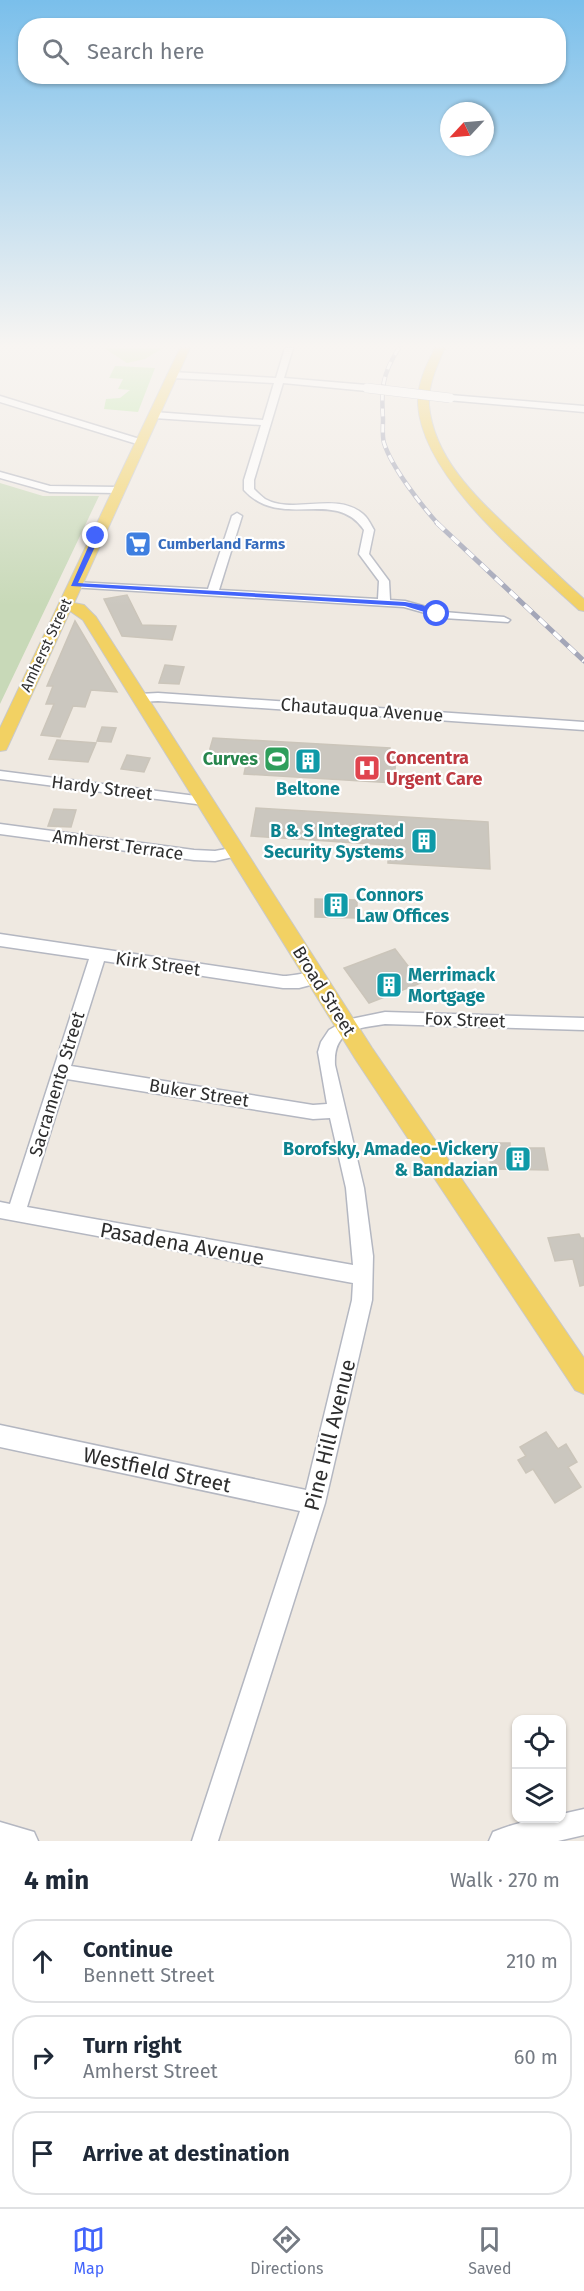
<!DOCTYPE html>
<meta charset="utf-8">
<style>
body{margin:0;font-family:"Fira Sans",sans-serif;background:#f2f2f3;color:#1f2937}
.controls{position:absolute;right:18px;bottom:18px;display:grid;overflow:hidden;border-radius:12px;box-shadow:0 2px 4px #0004}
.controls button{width:54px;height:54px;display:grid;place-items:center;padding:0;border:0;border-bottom:2px solid #e0e1e3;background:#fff;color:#1f2937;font:30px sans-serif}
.compass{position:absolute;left:440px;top:102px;width:54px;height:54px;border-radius:50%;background:#fff;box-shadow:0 2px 4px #0004;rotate:244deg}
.stop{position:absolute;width:18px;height:18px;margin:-14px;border:4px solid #4264fb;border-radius:50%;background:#fff}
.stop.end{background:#4264fb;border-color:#fff;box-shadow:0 2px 6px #0008}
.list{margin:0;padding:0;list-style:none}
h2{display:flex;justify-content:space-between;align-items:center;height:78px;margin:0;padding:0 24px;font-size:26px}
h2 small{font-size:20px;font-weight:400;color:#747a83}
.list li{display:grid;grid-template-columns:39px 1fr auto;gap:18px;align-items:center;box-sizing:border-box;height:84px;margin:0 12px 12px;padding:0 12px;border:2px solid #e0e1e3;border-radius:24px}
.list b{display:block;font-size:22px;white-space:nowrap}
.list p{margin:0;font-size:20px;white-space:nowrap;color:#747a83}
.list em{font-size:20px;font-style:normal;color:#747a83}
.icon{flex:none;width:33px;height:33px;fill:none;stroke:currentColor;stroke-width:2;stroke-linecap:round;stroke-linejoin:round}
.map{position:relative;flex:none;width:584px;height:1841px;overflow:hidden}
.search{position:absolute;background:#fff;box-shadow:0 2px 4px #0004;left:18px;right:18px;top:18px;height:66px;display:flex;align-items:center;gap:15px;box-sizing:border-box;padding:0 21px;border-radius:24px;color:#747a83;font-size:22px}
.sheet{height:366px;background:#fff}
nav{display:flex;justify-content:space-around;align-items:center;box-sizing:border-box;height:84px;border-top:2px solid #e0e1e3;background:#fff;font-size:16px;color:#747a83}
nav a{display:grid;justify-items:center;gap:3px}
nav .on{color:#4264fb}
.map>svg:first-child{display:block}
</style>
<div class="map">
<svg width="584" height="1841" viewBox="0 0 584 1841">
<rect width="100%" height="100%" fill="#efe9e1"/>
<!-- green -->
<polygon fill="#b6e59e" points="115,366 155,368 138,412 104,409 106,399 120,398 130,390 118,389 123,379 109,378"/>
<!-- cemetery -->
<polygon fill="#c8d9b8" points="0,483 43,496 99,496 0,704"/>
<!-- pitch -->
<polygon fill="#c9ec9a" points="104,348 163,348 145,359 127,363"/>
<!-- building -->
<g fill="#cbc7bf" stroke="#cbc5ba" stroke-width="1.5">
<polygon points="133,538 146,539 141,555 127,554"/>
<polygon points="127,595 142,625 176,626 172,640 122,636 104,599"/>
<polygon points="75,621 117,692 91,690 85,707 73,706 60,737 41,735 54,704 46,704 53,686 47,686"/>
<polygon points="165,665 184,667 179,684 159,683"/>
<polygon points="102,727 116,728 111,742 97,741"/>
<polygon points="213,738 390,748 389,756 396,757 394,783 244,774 248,754 209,752"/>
<polygon points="57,740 96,743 88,762 49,759"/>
<polygon points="127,755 150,758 144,772 121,769"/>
<polygon points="256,808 488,822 490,869 388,863 388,845 251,836"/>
<polygon points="54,809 76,810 71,827 48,826"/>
<polygon points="315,899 357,900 357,918 315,917"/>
<polygon points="395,949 421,983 369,1003 344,968"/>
<polygon points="488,1143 510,1143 510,1148 544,1148 548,1170 491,1169"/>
<polygon points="579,1234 581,1238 584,1238 584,1285 580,1286 573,1259 555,1261 548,1238"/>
<polygon points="546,1432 558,1449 566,1444 577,1462 568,1467 581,1487 555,1503 533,1469 526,1473 518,1460 526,1456 520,1447"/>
</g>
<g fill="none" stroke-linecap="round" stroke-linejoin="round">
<defs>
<g id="minor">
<path d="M285,348H293L284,378L367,385L371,388L367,391L283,383L254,480V489C257,492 261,496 265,499C294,515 336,491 363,514C368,518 371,525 374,530L369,554L389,581L390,600L405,601L444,612L504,617L510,620L508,622L443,618L404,607L70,587V583L74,582L208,589L232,516L237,513L242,516L219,590L378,599L379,581L359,554L364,530C335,487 281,531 244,490V480L261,425L154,418L150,415L154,412L263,420L274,383L172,378L168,375L172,372L276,378Z"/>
<polygon points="450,395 584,406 584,412 447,400 447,396"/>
<polygon points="0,396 143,440 145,442 137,444 0,402"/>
<polygon points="0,472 50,486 118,487 123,490 118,493 50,492 0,478"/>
<polygon points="158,693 584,722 584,730 158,701 139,702 133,698 139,694"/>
<polygon points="0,771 204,797 211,801 204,805 0,779"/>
<polygon points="0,824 194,850 215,851 237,847 244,852 242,855 215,861 194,860 0,834"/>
<path d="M0,934L283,976C295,976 311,970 322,974L324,978L322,982L299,988H283L104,961L71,1066L313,1105L327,1104L318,1052L321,1042L329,1030L346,1020L385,1012L584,1018V1030L385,1024C357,1028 333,1030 335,1065L364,1188L373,1256L372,1300L325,1503L218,1841H192L300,1511L0,1447V1425L306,1490L352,1300L353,1283L0,1218V1202L10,1204L89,959L0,946ZM67,1079L313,1119L330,1118L346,1188L353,1265L27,1207Z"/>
<path d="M584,1809V1835L558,1841H489L493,1832C514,1823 538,1818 562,1818V1814Z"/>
<polygon points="0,1822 34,1832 38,1841 0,1841"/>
</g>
<g id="major">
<polygon points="180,348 190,348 74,603 84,605 96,617 372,1048 584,1358 584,1394 575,1390 356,1060 83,620 70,611 8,746 6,750 0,751 0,728"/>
<path d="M435,348H445C437,366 428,384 429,405C434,460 479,500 517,536C539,557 561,579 584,599V611L579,610C527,562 422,478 418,404C417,384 426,366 435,348Z"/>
</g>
</defs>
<!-- minor casing -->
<use href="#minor" stroke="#b4b7c1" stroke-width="3"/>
<!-- major casing -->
<use href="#major" stroke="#c9c9c9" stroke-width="2"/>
<!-- minor -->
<use href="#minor" fill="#fff" fill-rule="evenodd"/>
<!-- major -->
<use href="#major" fill="#f2d163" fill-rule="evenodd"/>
<defs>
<path id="rail-far1" d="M399,348C382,374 381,389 383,419C383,426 382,436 384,443C392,468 421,505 439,525"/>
<polyline id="rail" points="437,523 584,661"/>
</defs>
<!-- rail-far1 casing -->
<use href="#rail-far1" stroke="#a3a6b8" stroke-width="4.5"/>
<!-- rail casing -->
<use href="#rail" stroke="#a3a6b8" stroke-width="5"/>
<!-- rail-far1 -->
<use href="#rail-far1" stroke="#fff" stroke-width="3" stroke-dasharray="8" stroke-linecap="butt"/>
<!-- rail -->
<use href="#rail" stroke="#fff" stroke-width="4" stroke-dasharray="10" stroke-linecap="butt"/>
<defs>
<polyline id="minor-bridge" points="367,388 450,398"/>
</defs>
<!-- minor-bridge casing -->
<use href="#minor-bridge" stroke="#b4b7c1" stroke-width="10" stroke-linecap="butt"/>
<!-- minor-bridge -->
<use href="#minor-bridge" stroke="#fff" stroke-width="9"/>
</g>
<!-- sky -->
<linearGradient id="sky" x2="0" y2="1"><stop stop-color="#7abfeb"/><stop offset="0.57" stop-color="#f8f5f2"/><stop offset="1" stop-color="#f8f5f2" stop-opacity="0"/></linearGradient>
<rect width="584" height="606" fill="url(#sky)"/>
<!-- route -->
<polygon fill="#4264fb" points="96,534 100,536 78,583 405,602 422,605 441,614 437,616 405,606 71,586 93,536"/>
<!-- icons -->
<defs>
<symbol id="supermarket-square" viewBox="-11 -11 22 22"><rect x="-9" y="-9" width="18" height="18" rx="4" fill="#3f7fe0" stroke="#fff"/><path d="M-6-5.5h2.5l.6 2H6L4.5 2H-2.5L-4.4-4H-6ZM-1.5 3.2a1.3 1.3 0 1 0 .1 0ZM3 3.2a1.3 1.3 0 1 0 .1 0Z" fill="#fff"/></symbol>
<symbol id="stadium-square" viewBox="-11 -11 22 22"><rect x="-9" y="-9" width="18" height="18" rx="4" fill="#2e9e5b" stroke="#fff"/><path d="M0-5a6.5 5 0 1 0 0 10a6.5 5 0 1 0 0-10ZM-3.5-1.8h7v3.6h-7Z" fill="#fff"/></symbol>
<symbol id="building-square" viewBox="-11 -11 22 22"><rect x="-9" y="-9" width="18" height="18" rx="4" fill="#0f9aa8" stroke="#fff"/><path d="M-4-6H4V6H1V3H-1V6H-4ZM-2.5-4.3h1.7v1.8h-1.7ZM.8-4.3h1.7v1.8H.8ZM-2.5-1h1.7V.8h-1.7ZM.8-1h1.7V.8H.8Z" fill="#fff"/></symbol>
<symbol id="hospital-square" viewBox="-11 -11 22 22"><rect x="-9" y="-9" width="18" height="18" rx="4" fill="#e0444e" stroke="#fff"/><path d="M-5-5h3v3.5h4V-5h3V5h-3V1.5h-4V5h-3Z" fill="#fff"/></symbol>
</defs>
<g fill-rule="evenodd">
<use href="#supermarket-square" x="123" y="529" width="30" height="30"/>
<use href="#stadium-square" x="262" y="744" width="30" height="30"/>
<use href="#building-square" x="293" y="746" width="30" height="30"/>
<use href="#hospital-square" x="352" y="753" width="30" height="30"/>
<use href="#building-square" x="409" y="826" width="30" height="30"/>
<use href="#building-square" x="321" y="890" width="30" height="30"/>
<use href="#building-square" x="374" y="970" width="30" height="30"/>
<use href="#building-square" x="503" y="1144" width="30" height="30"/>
</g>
<g text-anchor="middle" stroke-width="4.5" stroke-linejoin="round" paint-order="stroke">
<!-- far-shop labels -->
<g font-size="15" font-weight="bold" fill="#366cbe" stroke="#fff" text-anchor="start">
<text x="158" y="549">Cumberland Farms</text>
</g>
<!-- far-street labels -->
<g font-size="15" fill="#2e2e2e" stroke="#fff">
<text transform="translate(46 645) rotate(-65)" y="5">Amherst Street</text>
</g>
<!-- street labels -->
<g font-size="18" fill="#2e2e2e" stroke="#fff">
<text transform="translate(362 710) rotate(4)" y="6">Chautauqua Avenue</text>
<text transform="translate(102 788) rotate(7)" y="6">Hardy Street</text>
<text transform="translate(118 845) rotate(8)" y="6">Amherst Terrace</text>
<text transform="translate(158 964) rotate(8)" y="6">Kirk Street</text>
<text transform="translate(324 991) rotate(58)" y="6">Broad Street</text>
<text transform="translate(465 1020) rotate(2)" y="6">Fox Street</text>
<text transform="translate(57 1084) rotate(-73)" y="6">Sacramento Street</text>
<text transform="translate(199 1093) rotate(9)" y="6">Buker Street</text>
</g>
<!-- health labels -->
<g font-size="18" font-weight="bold" fill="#be3a42" stroke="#fff" text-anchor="start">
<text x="386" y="764">Concentra<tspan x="386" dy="21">Urgent Care</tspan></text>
</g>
<!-- leisure labels -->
<g font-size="18" font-weight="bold" fill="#27864d" stroke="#fff" text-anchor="end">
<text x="258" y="765">Curves</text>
</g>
<!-- culture labels -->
<g font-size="18" font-weight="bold" fill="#0d838f" stroke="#fff" text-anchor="end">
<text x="308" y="795" text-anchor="middle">Beltone</text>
<text x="404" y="837">B &amp; S Integrated<tspan x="404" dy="21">Security Systems</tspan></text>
<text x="356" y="901" text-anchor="start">Connors<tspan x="356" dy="21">Law Offices</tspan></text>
<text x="408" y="981" text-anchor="start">Merrimack<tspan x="408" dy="21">Mortgage</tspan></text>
<text x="498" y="1155">Borofsky, Amadeo-Vickery<tspan x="498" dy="21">&amp; Bandazian</tspan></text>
</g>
<!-- near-street labels -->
<g font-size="21" fill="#2e2e2e" stroke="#fff">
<text transform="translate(182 1244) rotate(10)" y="7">Pasadena Avenue</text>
<text transform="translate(330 1435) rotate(-76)" y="7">Pine Hill Avenue</text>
<text transform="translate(157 1470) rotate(12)" y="7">Westfield Street</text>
</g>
</g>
</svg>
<div class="controls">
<button><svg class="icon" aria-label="locate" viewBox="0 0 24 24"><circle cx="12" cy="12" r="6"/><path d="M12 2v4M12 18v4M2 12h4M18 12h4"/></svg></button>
<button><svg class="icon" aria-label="layers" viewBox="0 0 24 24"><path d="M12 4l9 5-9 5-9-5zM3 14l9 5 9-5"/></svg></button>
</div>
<svg class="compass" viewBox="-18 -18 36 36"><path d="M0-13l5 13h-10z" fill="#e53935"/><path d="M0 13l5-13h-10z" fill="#747a83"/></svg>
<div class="stop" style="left:437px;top:614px"></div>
<div class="stop end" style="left:96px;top:536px"></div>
<div class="search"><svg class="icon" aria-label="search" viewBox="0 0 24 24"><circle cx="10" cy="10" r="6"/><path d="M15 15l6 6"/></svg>Search here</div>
</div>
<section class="sheet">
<h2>4 min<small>Walk · 270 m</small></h2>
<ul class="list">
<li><svg class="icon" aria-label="ahead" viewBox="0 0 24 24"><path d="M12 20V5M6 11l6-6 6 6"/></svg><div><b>Continue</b><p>Bennett Street</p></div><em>210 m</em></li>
<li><svg class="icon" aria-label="right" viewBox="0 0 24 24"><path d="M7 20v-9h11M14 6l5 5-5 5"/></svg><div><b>Turn right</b><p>Amherst Street</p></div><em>60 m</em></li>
<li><svg class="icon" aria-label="arrive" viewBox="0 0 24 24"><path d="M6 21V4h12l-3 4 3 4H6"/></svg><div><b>Arrive at destination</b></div></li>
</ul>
</section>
<nav>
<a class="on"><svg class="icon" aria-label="map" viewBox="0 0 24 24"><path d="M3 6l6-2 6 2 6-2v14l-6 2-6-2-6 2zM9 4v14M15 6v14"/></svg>Map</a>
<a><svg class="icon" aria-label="directions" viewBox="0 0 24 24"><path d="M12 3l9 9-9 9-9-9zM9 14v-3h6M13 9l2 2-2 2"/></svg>Directions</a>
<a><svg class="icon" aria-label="saved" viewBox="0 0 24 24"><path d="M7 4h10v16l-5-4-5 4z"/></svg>Saved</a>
</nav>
